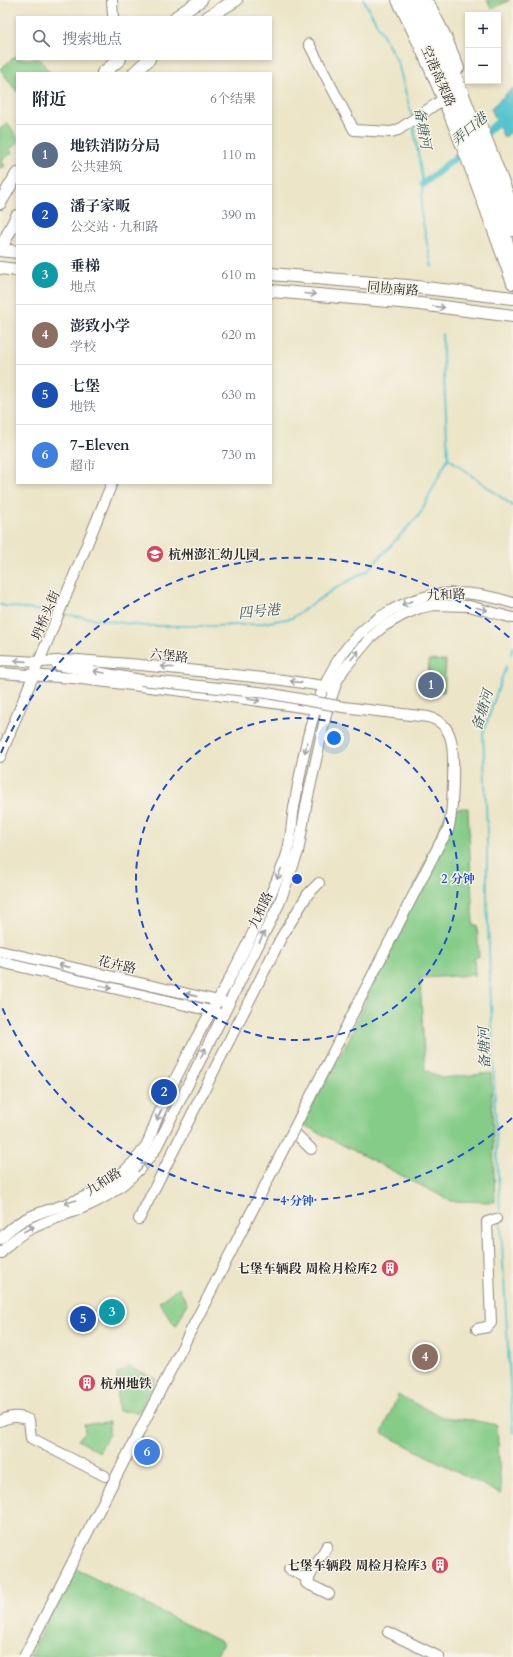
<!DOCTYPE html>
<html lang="zh">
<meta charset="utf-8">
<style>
body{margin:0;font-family:Cardo,"Noto Serif SC",serif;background:#f6f6f7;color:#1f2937}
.controls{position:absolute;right:12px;top:12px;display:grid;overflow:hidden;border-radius:0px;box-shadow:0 2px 6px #0003}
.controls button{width:36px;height:36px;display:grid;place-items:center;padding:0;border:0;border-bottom:1px solid #e0e1e3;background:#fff;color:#1f2937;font:20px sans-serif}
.you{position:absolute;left:334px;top:738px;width:14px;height:14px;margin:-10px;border:3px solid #fff;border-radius:50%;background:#1a73e8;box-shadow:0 0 0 6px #1a73e833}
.badge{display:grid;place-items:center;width:26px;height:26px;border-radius:50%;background:#ea580c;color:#fff;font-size:13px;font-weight:700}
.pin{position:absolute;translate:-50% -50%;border:2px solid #fff;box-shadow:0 1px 4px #0006}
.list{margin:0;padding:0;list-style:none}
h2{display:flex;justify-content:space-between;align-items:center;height:52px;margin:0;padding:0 16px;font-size:17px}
h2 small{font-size:13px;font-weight:400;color:#747a83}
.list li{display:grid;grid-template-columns:26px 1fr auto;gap:12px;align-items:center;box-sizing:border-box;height:60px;padding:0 16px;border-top:1px solid #e0e1e3}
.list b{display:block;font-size:15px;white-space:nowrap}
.list p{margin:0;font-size:13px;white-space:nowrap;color:#747a83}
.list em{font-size:13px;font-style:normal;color:#747a83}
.icon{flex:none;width:22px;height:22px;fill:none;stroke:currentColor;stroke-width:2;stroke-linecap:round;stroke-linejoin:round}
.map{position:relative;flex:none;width:513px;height:1657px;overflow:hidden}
.search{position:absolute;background:#fff;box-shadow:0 2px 6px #0003;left:16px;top:16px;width:256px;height:44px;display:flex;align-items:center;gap:10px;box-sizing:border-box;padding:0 14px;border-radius:0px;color:#747a83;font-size:15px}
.panel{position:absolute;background:#fff;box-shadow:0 2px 6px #0003;left:16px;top:72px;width:256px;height:412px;border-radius:0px}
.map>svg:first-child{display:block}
</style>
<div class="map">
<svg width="513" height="1657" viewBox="0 0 513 1657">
<rect width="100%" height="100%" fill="#f7f3e8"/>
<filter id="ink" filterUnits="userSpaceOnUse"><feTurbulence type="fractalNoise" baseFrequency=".025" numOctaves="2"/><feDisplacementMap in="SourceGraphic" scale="8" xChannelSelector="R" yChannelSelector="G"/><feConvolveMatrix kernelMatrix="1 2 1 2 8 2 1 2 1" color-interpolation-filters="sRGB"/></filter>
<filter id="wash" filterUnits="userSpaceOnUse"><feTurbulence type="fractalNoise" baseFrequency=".012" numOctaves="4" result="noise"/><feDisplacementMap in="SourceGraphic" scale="16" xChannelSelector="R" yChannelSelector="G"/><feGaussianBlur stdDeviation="0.9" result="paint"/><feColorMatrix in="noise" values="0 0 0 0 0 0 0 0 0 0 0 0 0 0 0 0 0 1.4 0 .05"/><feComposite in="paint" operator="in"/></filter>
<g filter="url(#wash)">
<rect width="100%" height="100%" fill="#ece5c8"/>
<!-- green -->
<g fill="#85cc88" stroke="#587c5a">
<polygon points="487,0 510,0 492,9"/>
<polygon points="17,55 17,59 40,59 50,73 17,73 17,92 0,69"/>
<polygon points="8,123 17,137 17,144 10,149 12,153 1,160 5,166 0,169 0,129"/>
<polygon points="429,660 446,661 444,692 427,691"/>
<polygon points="468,808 473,925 477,925 479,957 474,958 475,975 420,978 425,1070 443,1078 491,1073 495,1202 451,1201 302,1124 350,1037 448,809"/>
<polygon points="179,1287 187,1304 176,1327 159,1302"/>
<polygon points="129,1367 156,1379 139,1412 118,1411 117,1374"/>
<polygon points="398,1395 442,1417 472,1420 497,1425 501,1494 382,1433"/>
<polygon points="109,1422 109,1434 99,1452 78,1440 85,1432 84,1424"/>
<polygon points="74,1568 223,1643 216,1657 29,1657"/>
</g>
<!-- water -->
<polygon fill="#56c4cd" stroke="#40787c" points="513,88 513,130 504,138 491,108"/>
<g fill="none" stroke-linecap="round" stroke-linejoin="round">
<!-- stream -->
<g stroke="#56c4cd" stroke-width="2">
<polyline points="364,0 398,63 412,117"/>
<polyline points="413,123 423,184 421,213 432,267"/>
<polyline points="448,458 513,506"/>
<polyline points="0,605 56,613"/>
<polyline points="62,614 144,626 214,626 258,624 292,618 334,589 367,571 420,514 448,458 442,334"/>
<polyline points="511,654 513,647"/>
<polyline points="506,666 483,733 487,830 487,897 497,1158 513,1433"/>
</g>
<!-- canal -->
<g stroke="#56c4cd" stroke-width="7">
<polyline points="482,136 513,109"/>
<polyline points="423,184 466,149"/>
</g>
</g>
</g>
<g filter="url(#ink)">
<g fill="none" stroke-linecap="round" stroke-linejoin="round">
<defs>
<g id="minor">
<polyline points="112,0 113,17"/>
<polyline points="309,44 354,130 391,132 398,130 442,100"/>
<polyline points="0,660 40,662 77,660 141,665 283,680 330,687"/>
<polyline points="57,665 141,680 133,679"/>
<polyline points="0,673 73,678 217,695 322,710"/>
<polyline points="0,757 112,483"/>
<polyline points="0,951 223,1002"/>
<polyline points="0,962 216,1012"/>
<polyline points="293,1131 311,1149"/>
<polyline points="139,1219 281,938 308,894 319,883"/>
<path d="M0,1239C26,1210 52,1212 84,1197C107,1187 129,1170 144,1149C151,1139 153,1127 158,1116C169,1091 181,1067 194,1043C203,1024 215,1006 225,987C247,946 268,904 285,860C292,842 291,821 295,802C308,730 320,649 390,611C430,588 470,589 513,603"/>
<path d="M0,1254C22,1225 56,1220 87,1206C115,1194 137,1175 155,1150L279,904L298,852L307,801L327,710L337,681L344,669L371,637L384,626L403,615L420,608L434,605L469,606L513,618"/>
<polyline points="477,1329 487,1327 491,1323 487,1222 496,1219"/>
<path d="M0,1421C10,1416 19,1415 29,1420L31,1438L105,1476"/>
<polyline points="327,1546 306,1583 329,1594"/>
<polyline points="289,1569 309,1579"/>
<polyline points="388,1632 439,1657"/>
</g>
<g id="major">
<path d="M398,0C444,89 479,189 513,283"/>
<polyline points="429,5 446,39 458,68"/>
<polyline points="176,17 201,0"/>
<polyline points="208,17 236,0"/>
<polyline points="103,73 120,59"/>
<polyline points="134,73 149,59"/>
<polyline points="478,119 513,209"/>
<polyline points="0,203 17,174"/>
<polyline points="0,250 17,216"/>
<polyline points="0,250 17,252"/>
<polyline points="0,268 17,270"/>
<polyline points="271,274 407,286 513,298"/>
<polyline points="271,291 412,303 513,316"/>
</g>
<g id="highway">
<path d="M406,0C445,84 486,176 513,265"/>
<polyline points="419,0 457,82 513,229"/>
</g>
</defs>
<!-- minor casing -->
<use href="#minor" stroke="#8c887a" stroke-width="12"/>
<!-- major casing -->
<use href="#major" stroke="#8c887a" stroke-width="14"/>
<!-- highway casing -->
<use href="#highway" stroke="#8c887a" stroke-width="16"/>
<!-- minor -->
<use href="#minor" stroke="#fff" stroke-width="10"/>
<!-- major -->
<use href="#major" stroke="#fff" stroke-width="12"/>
<!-- highway -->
<use href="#highway" stroke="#fff" stroke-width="14"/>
<defs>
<path id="minor-bridge" d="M24,1657L440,843C443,839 446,834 448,830C453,815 456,747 449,734C445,724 438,720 428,717L343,707L267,693L141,680"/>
</defs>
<!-- minor-bridge casing -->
<use href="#minor-bridge" stroke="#8c887a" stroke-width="12" stroke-linecap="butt"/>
<!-- minor-bridge -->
<use href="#minor-bridge" stroke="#fff" stroke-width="10"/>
</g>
<!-- one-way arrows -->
<defs><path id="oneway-shaft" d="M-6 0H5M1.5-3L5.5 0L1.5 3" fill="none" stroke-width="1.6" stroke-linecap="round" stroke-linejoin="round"/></defs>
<g stroke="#a0a0a0">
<use href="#oneway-shaft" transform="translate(310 294) rotate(5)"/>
<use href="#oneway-shaft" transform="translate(439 307) rotate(7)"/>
<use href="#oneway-shaft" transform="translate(407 603) rotate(159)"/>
<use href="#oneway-shaft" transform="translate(482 609) rotate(15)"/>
<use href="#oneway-shaft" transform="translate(355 655) rotate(-50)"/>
<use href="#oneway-shaft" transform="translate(20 661) rotate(-176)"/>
<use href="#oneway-shaft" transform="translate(167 667) rotate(-174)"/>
<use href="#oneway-shaft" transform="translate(99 672) rotate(-170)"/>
<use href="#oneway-shaft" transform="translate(296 682) rotate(-172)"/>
<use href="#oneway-shaft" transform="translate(254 700) rotate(8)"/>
<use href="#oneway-shaft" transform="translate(306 747) rotate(102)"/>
<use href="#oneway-shaft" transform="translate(279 874) rotate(112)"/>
<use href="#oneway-shaft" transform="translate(262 937) rotate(-63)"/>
<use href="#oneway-shaft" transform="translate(64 966) rotate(-167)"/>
<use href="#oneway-shaft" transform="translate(106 987) rotate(13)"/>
<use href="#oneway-shaft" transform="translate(191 995) rotate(-167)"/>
<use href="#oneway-shaft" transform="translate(203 1053) rotate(-63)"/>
<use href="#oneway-shaft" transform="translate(159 1115) rotate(115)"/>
<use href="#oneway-shaft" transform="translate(142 1167) rotate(-48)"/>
<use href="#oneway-shaft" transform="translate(70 1202) rotate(163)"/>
<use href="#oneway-shaft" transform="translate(29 1229) rotate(-27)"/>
</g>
</g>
<!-- distance rings -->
<g fill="none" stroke="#1d4ed8" stroke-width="2" stroke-dasharray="7 5">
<circle cx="297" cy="879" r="161"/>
<path d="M512 1118A322 322 0 0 1 1 1005M1 753A322 322 0 0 1 512 640"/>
</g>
<!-- icons -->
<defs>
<symbol id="school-disc" viewBox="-11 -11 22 22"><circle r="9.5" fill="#d1495b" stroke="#f7f3e8"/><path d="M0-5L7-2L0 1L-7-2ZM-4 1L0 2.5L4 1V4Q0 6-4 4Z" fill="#fff"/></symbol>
<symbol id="building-disc" viewBox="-11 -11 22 22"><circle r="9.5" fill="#d1495b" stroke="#f7f3e8"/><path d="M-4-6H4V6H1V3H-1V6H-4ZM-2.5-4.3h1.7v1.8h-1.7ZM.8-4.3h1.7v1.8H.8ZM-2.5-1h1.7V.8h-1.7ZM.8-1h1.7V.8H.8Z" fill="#fff"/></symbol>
</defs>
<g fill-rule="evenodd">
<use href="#school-disc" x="145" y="544" width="20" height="20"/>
<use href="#building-disc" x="380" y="1258" width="20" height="20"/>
<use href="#building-disc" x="77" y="1373" width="20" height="20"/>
<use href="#building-disc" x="430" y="1555" width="20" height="20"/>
</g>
<g text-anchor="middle" stroke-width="3" stroke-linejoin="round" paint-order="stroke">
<!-- street labels -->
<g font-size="13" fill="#2b2b2b" stroke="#f7f3e8">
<text transform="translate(439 76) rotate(66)" y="5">空港高架路</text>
<text transform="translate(393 288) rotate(5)" y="5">同协南路</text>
<text transform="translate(446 594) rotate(-2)" y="5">九和路</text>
<text transform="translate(45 615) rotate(-67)" y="5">坍桥头街</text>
<text transform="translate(169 655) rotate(6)" y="5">六堡路</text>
<text transform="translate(260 910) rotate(-65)" y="5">九和路</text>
<text transform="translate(117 964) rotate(13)" y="5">花卉路</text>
<text transform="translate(103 1181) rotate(-33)" y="5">九和路</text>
</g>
<!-- poi labels -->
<g font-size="13" font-weight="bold" fill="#2b2b2b" stroke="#f7f3e8" text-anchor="start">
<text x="168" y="559">杭州澎汇幼儿园</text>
<text x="377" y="1273" text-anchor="end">七堡车辆段 周检月检库2</text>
<text x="100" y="1388">杭州地铁</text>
<text x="427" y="1570" text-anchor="end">七堡车辆段 周检月检库3</text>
</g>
<!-- water labels -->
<g font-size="14" font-style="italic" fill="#38595c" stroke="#f7f3e8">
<text transform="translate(423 128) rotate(80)" y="5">备塘河</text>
<text transform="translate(469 129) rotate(-40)" y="5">弄口港</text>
<text transform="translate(259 611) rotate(-6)" y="5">四号港</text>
<text transform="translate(482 710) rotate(-73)" y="5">备塘河</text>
<text transform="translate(484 1048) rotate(-92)" y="5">备塘河</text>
</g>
</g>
<circle cx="297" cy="879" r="6" fill="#1d4ed8" stroke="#f7f3e8" stroke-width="2"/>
<g font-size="12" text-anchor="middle" font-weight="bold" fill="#1d4ed8" stroke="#f7f3e8" stroke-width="3" stroke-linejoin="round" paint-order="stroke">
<text x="458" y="883">2 分钟</text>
<text x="297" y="1205">4 分钟</text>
</g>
</svg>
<div class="controls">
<button>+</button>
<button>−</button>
</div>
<div class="you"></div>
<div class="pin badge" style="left:431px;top:685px;background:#5c6f8a">1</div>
<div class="pin badge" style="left:164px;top:1092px;background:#1a4fb4">2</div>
<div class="pin badge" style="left:112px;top:1312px;background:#0f9aa8">3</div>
<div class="pin badge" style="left:425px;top:1357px;background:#8d6e63">4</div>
<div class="pin badge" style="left:83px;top:1319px;background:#1a4fb4">5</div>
<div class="pin badge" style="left:147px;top:1452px;background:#3f7fe0">6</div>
<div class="search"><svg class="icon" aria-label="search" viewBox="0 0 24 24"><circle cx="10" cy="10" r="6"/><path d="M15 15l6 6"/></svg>搜索地点</div>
<section class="panel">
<h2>附近<small>6个结果</small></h2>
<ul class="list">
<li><span class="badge" style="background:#5c6f8a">1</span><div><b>地铁消防分局</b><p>公共建筑</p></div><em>110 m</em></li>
<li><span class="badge" style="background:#1a4fb4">2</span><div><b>潘子家畈</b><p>公交站 · 九和路</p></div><em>390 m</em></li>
<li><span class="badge" style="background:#0f9aa8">3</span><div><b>垂梯</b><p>地点</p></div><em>610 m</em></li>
<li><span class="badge" style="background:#8d6e63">4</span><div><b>澎致小学</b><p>学校</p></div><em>620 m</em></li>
<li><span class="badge" style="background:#1a4fb4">5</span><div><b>七堡</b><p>地铁</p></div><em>630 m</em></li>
<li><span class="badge" style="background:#3f7fe0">6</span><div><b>7-Eleven</b><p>超市</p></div><em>730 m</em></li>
</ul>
</section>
</div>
